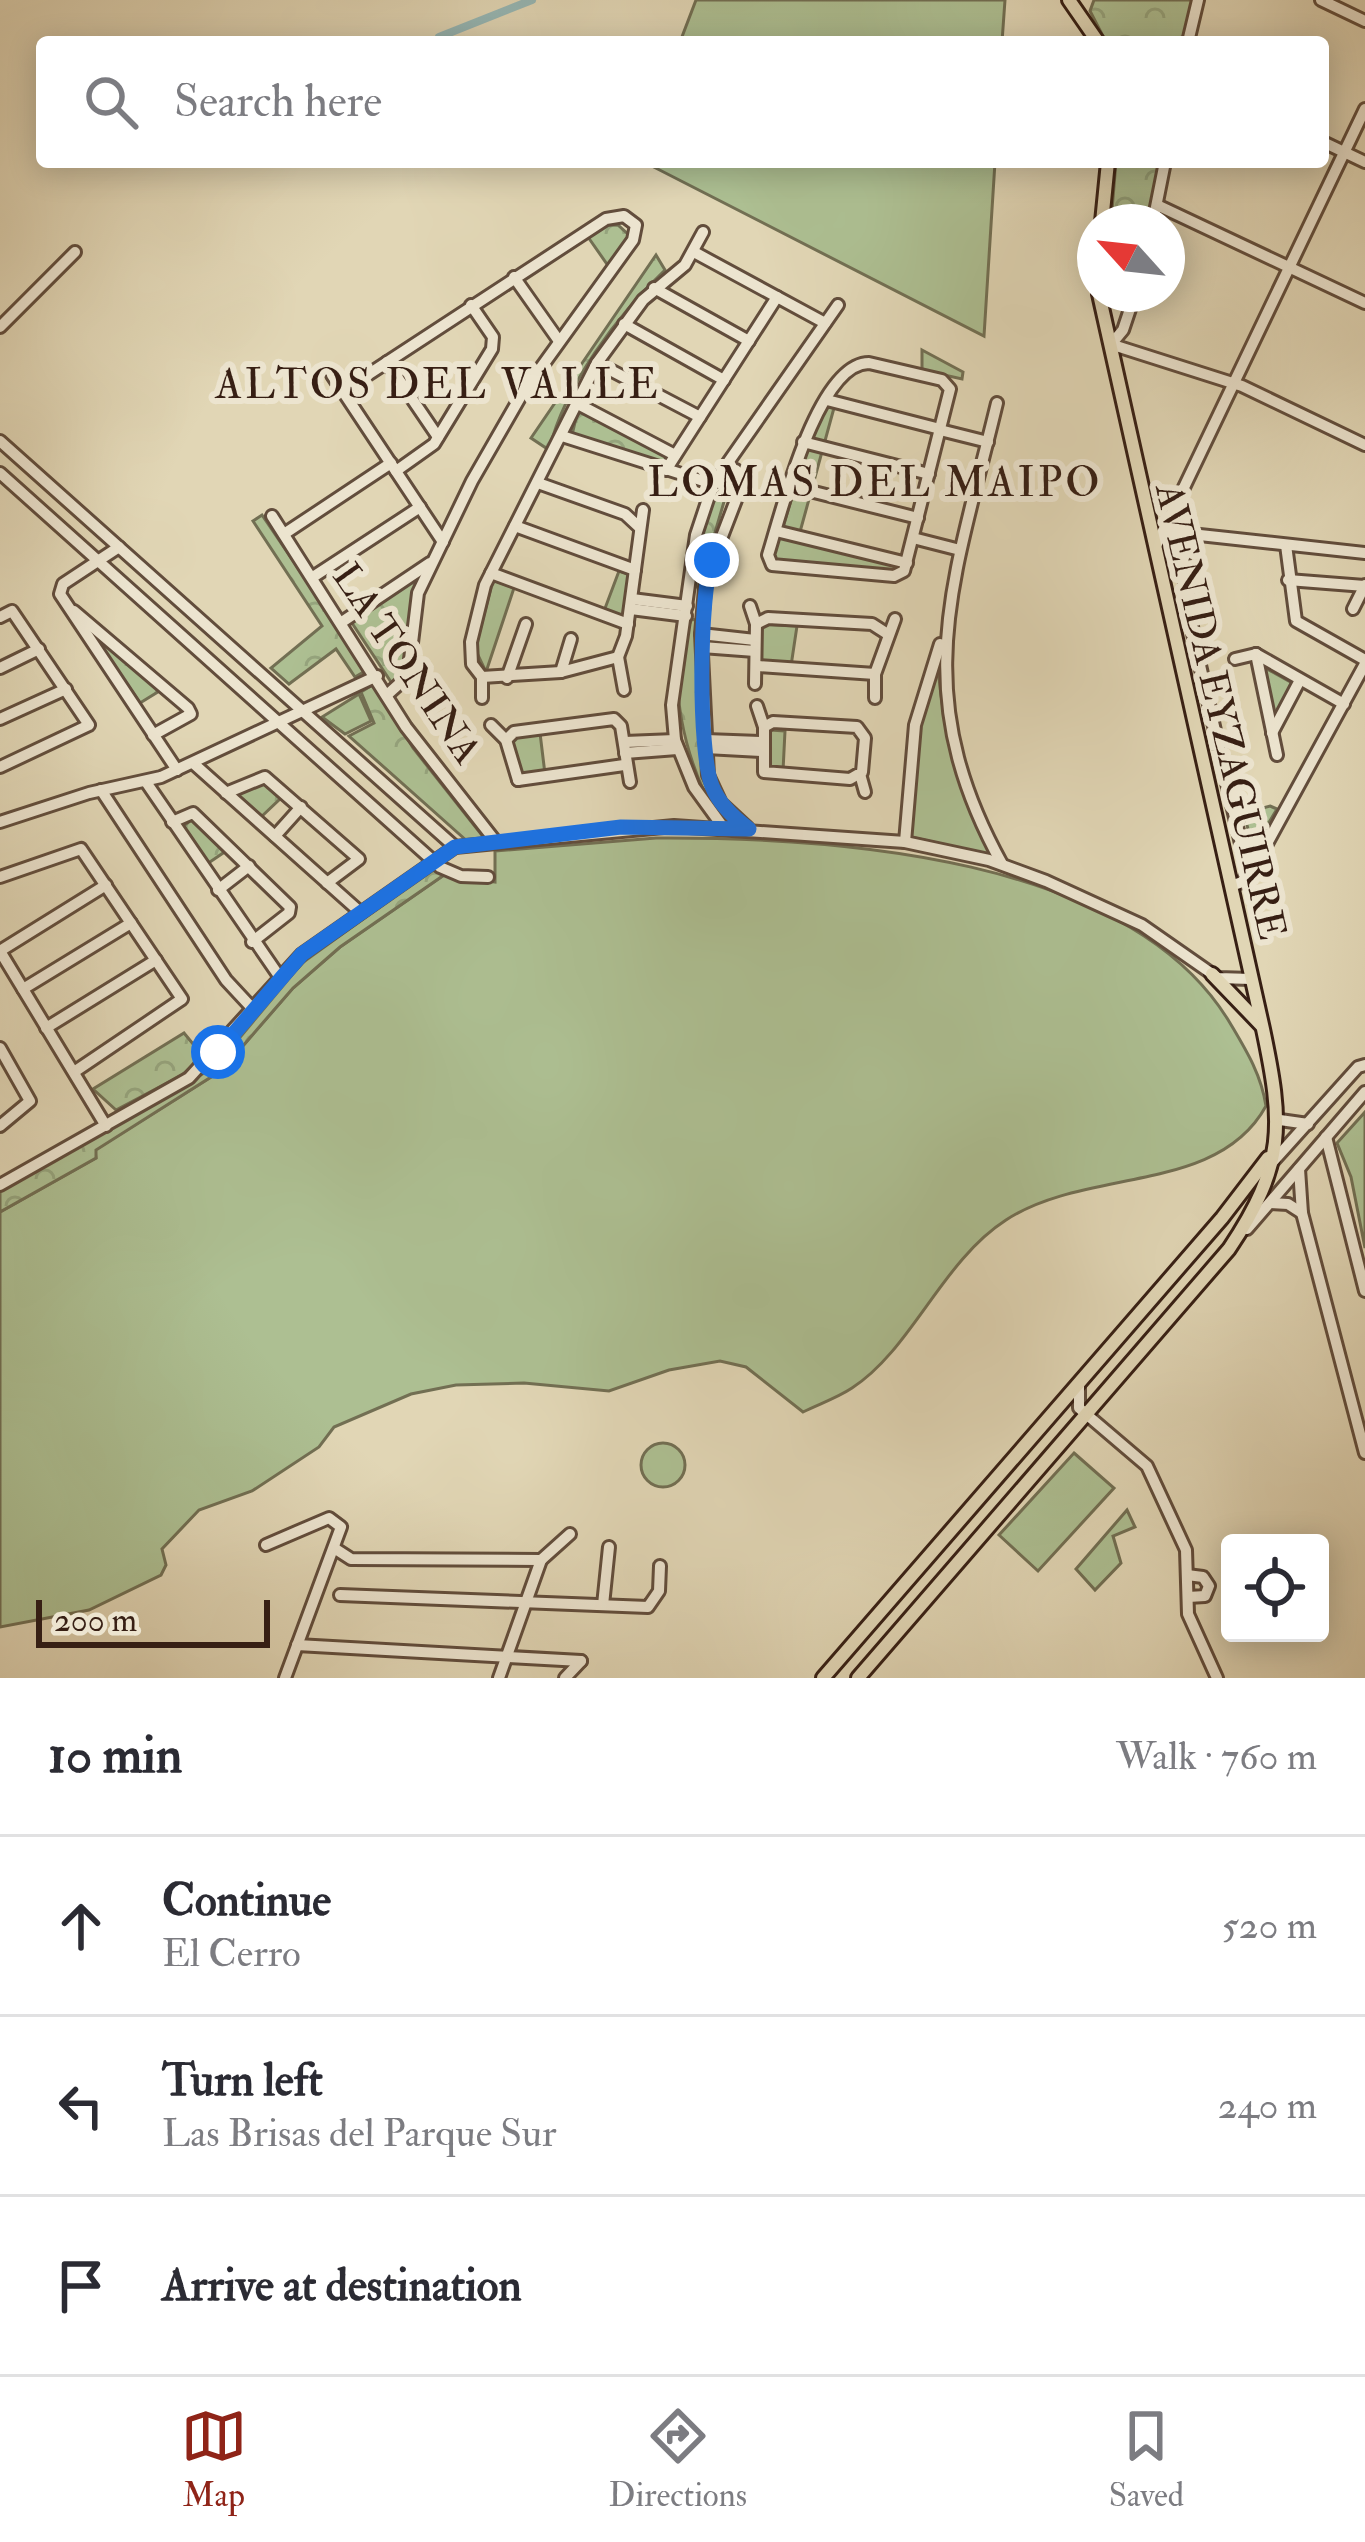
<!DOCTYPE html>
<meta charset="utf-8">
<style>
body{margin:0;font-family:"IM FELL Double Pica",serif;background:#f7f7f7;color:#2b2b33}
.controls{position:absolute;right:36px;bottom:36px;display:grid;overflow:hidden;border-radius:12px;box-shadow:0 6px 30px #0003}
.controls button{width:108px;height:108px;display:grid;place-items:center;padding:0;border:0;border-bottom:3px solid #e1e1e2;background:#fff;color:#2b2b33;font:60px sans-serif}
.compass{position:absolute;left:1077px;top:204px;width:108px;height:108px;border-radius:50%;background:#fff;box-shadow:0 6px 30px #0003;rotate:297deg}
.scale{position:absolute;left:36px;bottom:30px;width:234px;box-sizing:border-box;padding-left:12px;border:6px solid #371f14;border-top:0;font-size:33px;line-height:42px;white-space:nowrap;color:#371f14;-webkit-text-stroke:9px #ece4cf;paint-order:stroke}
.stop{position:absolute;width:36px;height:36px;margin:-27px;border:9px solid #1a73e8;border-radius:50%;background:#fff}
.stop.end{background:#1a73e8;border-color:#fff;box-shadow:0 3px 12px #0008}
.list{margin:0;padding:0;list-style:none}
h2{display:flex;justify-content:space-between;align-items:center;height:156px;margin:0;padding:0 48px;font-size:51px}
h2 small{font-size:39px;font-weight:400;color:#7c7c81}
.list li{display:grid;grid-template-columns:78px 1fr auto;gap:36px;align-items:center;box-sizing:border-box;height:180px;padding:0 48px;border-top:3px solid #e1e1e2}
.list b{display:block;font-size:45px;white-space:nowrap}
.list p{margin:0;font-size:39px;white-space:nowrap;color:#7c7c81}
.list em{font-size:39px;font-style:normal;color:#7c7c81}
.icon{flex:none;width:66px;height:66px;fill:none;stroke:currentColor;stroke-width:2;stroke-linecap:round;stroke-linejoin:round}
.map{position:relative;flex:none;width:1365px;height:1678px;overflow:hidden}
.search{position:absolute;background:#fff;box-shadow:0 6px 30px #0003;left:36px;right:36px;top:36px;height:132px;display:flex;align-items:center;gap:30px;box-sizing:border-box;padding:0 42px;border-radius:12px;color:#7c7c81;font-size:45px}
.sheet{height:696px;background:#fff}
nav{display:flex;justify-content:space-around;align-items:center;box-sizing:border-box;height:168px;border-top:3px solid #e1e1e2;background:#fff;font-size:33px;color:#7c7c81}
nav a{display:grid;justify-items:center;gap:6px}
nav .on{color:#8f2418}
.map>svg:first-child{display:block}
</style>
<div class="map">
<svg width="1365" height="1678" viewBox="0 0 1365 1678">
<defs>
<pattern id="forest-crowns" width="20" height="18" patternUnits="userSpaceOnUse" patternTransform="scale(3)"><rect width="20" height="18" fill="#adbf92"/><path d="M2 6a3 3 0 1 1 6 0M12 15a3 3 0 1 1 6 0" fill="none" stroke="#95a47d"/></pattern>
</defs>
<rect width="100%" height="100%" fill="#e1d6b5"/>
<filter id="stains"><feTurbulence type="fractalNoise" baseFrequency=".00167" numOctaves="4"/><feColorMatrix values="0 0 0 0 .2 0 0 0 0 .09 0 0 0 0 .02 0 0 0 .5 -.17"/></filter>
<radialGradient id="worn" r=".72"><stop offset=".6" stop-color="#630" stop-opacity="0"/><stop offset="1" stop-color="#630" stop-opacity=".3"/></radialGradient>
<!-- grass -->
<g fill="#adbf92" stroke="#726f53" stroke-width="3">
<polygon points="696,0 1005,0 1002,42 680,42"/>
<polygon points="644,162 995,162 984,336"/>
<polygon points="922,350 963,372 962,379 922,370"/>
<polygon points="827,407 834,408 800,532 783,527 809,440"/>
<polygon points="779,536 897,564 895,571 778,563 772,560"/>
<polygon points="619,571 629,574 623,618 604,611"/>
<polygon points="493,580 514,588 486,672 475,649"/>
<polygon points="759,624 797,626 791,666 761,660"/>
<path d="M937,653C942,729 956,789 993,856L911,837L919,724Z"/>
<polygon points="1260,665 1294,684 1273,724"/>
<polygon points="359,694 371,721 345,734 322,717"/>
<polygon points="770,730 785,731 783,771 768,767"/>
<polygon points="540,733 545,774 522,776 511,739"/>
<polygon points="1270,806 1277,809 1253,849 1244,813"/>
<path d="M656,838C831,837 1130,855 1230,1023C1246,1050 1261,1074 1266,1106C1217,1195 1087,1167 1006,1220C942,1261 912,1349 852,1388C837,1398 819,1404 803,1412L746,1367L720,1361L669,1370L609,1391L524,1383L456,1385L411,1394L334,1427L319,1447L252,1491L199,1510L162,1549L166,1565L161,1575L89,1610L0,1627V1212L96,1158L95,1150L222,1070L293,988L340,947L444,875L495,882V851Z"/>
<polygon points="1365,1112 1365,1248 1351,1177 1337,1143"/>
<circle cx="663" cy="1465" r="22"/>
<polygon points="1074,1453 1114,1488 1038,1571 999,1535"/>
<polygon points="1127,1510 1135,1527 1113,1536 1121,1563 1095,1590 1076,1569"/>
</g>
<!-- forest -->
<g fill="url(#forest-crowns)" stroke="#726f53" stroke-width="3">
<polygon points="1094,0 1194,0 1185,42 1106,42 1090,11"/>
<polygon points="1116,162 1162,162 1150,222 1111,222"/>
<polygon points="607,225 618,225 630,236 609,267 588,237"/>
<path d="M656,255L665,270C617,315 565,385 549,450L531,438Z"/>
<polygon points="578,410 666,455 667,459 661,464 572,435"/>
<path d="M731,478L699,587H692C696,556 696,490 731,478Z"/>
<polygon points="262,515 367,670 355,677 336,649 289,684 271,668 322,626 253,521"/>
<path d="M421,572C404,606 412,646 400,681L393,685L350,620Z"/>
<path d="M692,619L698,621L704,775L723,814L717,817C688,766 660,676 692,619Z"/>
<polygon points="100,636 161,690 140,703 96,639"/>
<polygon points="374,684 413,748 485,839 467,841 349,736 374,723 361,692"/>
<polygon points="264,782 282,797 260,818 235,794"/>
<polygon points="191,820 226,851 207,864 181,828"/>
<polygon points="434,868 444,875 340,947 293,988 222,1070 96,1150 96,1158 0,1212 0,1191 216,1066 302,963"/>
<polygon points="184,1033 203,1056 182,1075 116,1110 93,1089"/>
</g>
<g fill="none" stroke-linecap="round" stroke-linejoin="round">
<!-- canal -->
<polyline stroke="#96b7b5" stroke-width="8" points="439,37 532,0"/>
<defs>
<g id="minor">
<polyline points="1321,0 1365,21"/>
<polyline points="1188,42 1198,0"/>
<polyline points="1323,142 1365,162"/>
<polyline points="1157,205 1365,303"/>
<polyline points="1153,222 1165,162"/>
<polyline points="694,252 825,323"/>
<polyline points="514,277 559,341"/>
<polyline points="654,288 749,341"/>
<polyline points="624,324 724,380"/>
<polyline points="0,327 75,252"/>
<polyline points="1113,342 1123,330 1135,294"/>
<polyline points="1110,344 1242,386 1365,445"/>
<polyline points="387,362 438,437"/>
<polyline points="597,363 700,417"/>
<path d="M869,363L942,380L950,389L904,571L894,576L772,565L768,555C781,514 817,363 869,363Z"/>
<polyline points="332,375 443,542"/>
<polyline points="343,391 606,219 624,216 636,225 633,240 522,394 472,481 418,593 408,676 388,694"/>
<polyline points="827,400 940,429"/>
<polyline points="576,403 675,455"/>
<path d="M997,403C954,582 906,690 1002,864"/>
<polyline points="940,430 988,442"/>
<polyline points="562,436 713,484"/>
<polyline points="0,441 455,847"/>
<polyline points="803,442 929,474"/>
<polyline points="666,470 777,297"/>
<polyline points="396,471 434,444 492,349 493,337 471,305"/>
<polyline points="0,473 440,867 461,876 488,877"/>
<polyline points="725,473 736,470 741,487 706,578 701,634 708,775 721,803 748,828"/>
<polyline points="538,483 625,514 639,527"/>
<polyline points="790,486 918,518"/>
<polyline points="272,516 406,727 496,842"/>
<polyline points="515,526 635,570"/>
<polyline points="776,531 907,563"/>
<polyline points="1163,531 1365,553"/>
<polyline points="284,534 391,463"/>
<polyline points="1192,535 1182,563 1194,639 1247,870"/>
<polyline points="913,538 960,550"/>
<polyline points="1286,545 1296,621 1365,660"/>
<polyline points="119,547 63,584 60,594 177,770"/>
<polyline points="1155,548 1365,109"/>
<polyline points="491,573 628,624"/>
<polyline points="313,577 420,507"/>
<polyline points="1288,580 1365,586"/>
<polyline points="632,599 687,606"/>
<polyline points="750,606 756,624 755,684"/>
<polyline points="631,609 686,616"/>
<polyline points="1353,609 1365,585"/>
<polyline points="74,611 188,708 191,714 153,735"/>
<polyline points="0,617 12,611 89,725 0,767"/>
<polyline points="342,622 430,563"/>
<polyline points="756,624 768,618 872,624 886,633"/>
<polyline points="701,634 755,640"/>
<polyline points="702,647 755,651"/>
<polyline points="1256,654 1277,755"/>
<polyline points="1256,654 1344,704"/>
<polyline points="618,657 626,636 643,510"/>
<polyline points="618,657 624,690"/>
<polyline points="1235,659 1256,654"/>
<polyline points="758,666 875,674"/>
<polyline points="0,668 39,649"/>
<polyline points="561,672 571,639"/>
<polyline points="482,677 472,664 471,642 485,585 597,363 643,300 685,265 703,232"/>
<polyline points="482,677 561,672 618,657"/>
<polyline points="507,678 526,624"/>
<polyline points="482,698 482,677"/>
<polyline points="875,698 875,674 895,619"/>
<polyline points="757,706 764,727 764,772 850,779 862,772 865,738 857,727 773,722 764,727"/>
<polyline points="0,719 66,689"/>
<polyline points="491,725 506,740 518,780"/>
<polyline points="1272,733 1300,680"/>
<polyline points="506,740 514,732 614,719 621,726 630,782"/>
<polyline points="706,740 760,742"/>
<polyline points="625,742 675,740"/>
<polyline points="706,748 761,751"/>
<polyline points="625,753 677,749"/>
<polyline points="193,763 360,912"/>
<polyline points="860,774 865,792"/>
<polyline points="518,780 624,765"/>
<polyline points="146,782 279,976"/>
<polyline points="101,790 226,980 252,1008"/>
<polyline points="226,793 265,777 359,859 327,883"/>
<polyline points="0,822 89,793 161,777 377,676"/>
<polyline points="172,822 193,813 290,907 289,913 252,942"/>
<polyline points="723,827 694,787 675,740 672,705 696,535 713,484 838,305"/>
<polyline points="275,836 301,807"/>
<polyline points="905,842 915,725 940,644"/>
<polyline points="0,877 81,849 182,999 74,1072"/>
<polyline points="1231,886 1242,882 1258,860 1365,664"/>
<polyline points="218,890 249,866"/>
<polyline points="0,951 106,1126"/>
<polyline points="0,951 106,885"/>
<polyline points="23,989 131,923"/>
<polyline points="46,1028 156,960"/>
<polyline points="0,1048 30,1101 0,1126"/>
<polyline points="1280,1120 1308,1124"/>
<polyline points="1326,1137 1365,1291"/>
<polyline points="1269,1166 1358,1067 1365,1065"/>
<polyline points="1299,1169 1302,1213 1365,1453"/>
<polyline points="0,1185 189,1078 302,954 455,847 674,826 905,842 989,860 1046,881 1142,925 1218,978 1251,979"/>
<polyline points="1270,1203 1288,1204 1302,1213"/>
<polyline points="1247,1229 1365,1092"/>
<polyline points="1079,1385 1079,1408 1147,1466 1186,1550 1188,1614 1217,1678"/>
<polyline points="266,1545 329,1518 341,1527 285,1678"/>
<polyline points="334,1548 351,1559 541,1560 570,1534"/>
<polyline points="1187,1575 1203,1577 1209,1586 1205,1596 1188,1597"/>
<polyline points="340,1595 648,1607 659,1591 660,1566"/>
<polyline points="603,1605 609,1547"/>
<polyline points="297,1645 581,1661"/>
<polyline points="499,1678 541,1560"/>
<polyline points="565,1678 581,1661"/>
</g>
<g id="major">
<polyline points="1069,0 1098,42"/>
<polyline points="1102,222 1108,162"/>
<polyline points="1212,974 1261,1025"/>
<polyline points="823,1678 1222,1218 1268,1158"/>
<path d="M858,1678L1229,1249C1286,1164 1283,1124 1263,1029L1099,294"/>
</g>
</defs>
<!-- minor casing -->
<use href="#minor" stroke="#624d3c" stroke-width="16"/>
<!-- major casing -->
<use href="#major" stroke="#371f14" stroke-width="18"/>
<!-- minor -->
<use href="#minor" stroke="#ece4cf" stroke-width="10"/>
<!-- major -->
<use href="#major" stroke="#e1d6b5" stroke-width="12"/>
</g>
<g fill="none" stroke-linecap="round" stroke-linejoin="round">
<!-- route -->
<path stroke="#1a73e8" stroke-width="15" d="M218,1052L302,954L455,847L621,827L749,829C734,818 719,804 712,786C698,751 699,596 712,560"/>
</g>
<g text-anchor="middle" stroke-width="12" stroke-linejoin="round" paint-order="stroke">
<!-- street labels -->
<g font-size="39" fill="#371f14" stroke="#ece4cf">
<text transform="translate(408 663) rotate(56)" y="14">LA TONINA</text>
<text transform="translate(1222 711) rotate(77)" y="14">AVENIDA EYZAGUIRRE</text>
</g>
<!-- neighbourhood labels -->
<g font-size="42" letter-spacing="3" fill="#371f14" stroke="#ece4cf">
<text x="438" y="398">ALTOS DEL VALLE</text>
<text x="875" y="496">LOMAS DEL MAIPO</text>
</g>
</g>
<rect width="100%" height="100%" filter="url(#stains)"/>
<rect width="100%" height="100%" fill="url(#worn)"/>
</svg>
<div class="controls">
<button><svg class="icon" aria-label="locate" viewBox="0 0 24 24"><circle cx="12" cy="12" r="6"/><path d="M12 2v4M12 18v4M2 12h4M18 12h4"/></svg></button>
</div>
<svg class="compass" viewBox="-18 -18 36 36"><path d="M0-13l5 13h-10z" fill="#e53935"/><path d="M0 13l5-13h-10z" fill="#7c7c81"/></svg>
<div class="scale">200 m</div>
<div class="stop" style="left:218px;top:1052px"></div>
<div class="stop end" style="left:712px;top:560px"></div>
<div class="search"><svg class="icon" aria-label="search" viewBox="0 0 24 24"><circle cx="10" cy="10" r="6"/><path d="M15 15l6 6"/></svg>Search here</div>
</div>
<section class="sheet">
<h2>10 min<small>Walk · 760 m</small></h2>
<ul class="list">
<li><svg class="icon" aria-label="ahead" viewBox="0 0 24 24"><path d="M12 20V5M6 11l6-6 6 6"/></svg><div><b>Continue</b><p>El Cerro</p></div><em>520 m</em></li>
<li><svg class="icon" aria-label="left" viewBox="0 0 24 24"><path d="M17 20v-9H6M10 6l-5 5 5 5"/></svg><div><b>Turn left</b><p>Las Brisas del Parque Sur</p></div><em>240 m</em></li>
<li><svg class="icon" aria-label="arrive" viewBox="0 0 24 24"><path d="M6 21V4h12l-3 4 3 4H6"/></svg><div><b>Arrive at destination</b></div></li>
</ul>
</section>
<nav>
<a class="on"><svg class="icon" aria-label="map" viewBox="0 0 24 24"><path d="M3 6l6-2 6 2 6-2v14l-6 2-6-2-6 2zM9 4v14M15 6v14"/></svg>Map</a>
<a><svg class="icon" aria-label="directions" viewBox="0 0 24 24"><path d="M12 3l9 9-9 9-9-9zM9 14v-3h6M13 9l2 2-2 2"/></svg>Directions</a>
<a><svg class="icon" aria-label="saved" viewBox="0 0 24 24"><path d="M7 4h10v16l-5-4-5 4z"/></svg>Saved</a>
</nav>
